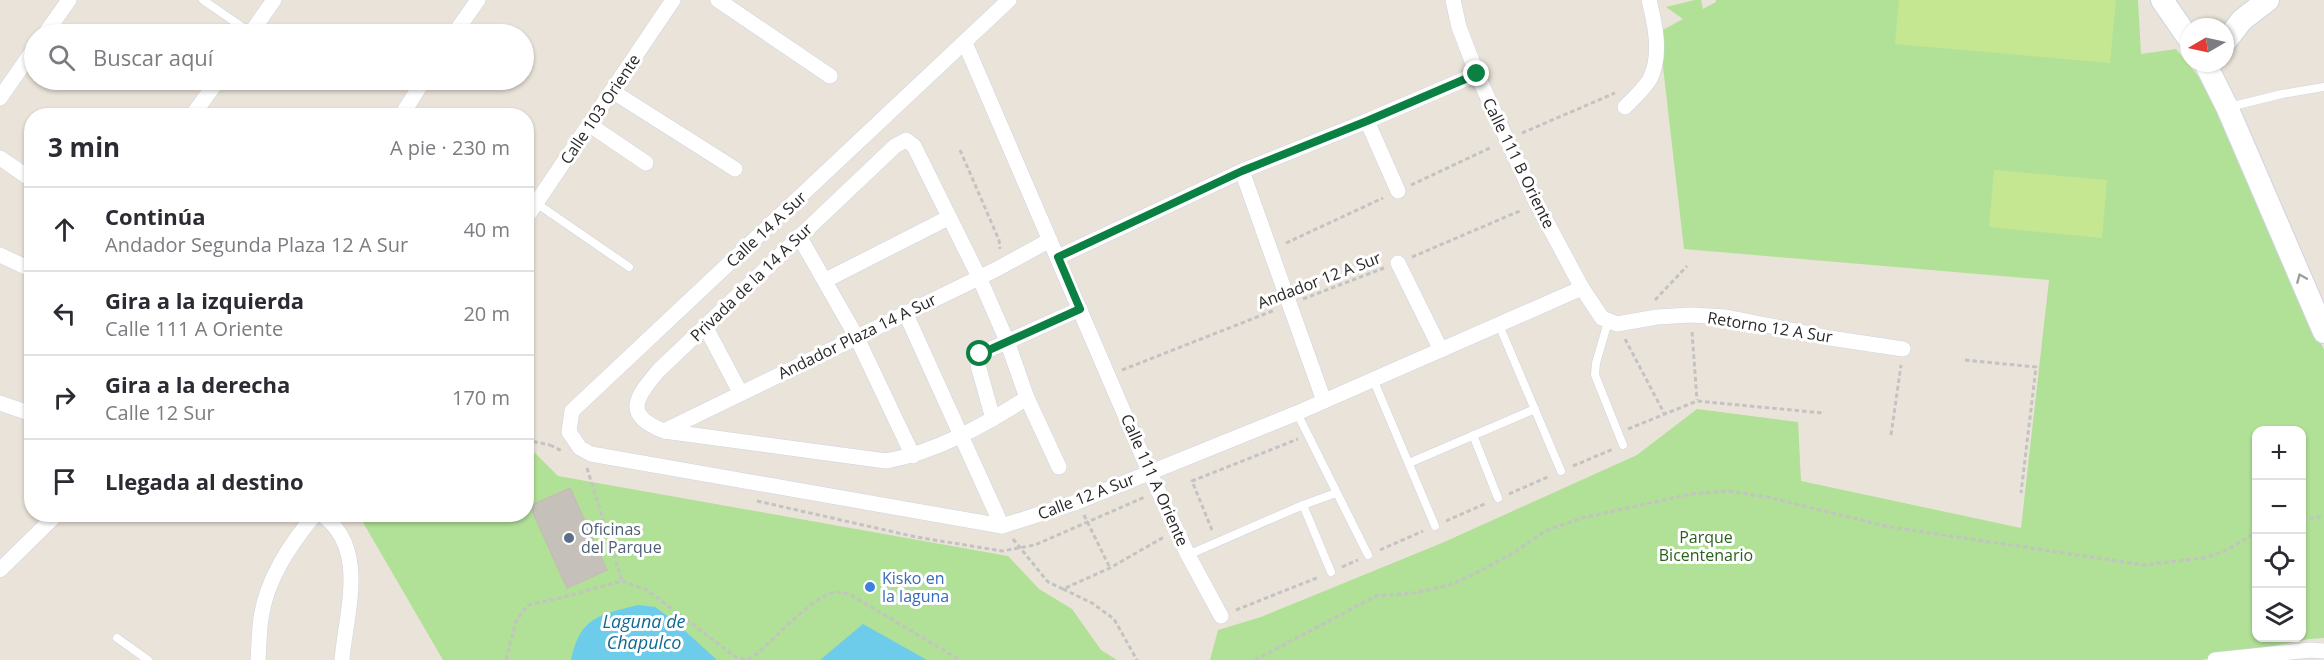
<!DOCTYPE html>
<html lang="es">
<meta charset="utf-8">
<style>
body{margin:0;font-family:"Open Sans",sans-serif;background:#f2f2f3;color:#2b2b33}
.controls{position:absolute;right:18px;bottom:18px;display:grid;overflow:hidden;border-radius:12px;box-shadow:0 2px 4px #0004}
.controls button{width:54px;height:54px;display:grid;place-items:center;padding:0;border:0;border-bottom:2px solid #e1e1e2;background:#fff;color:#2b2b33;font:30px sans-serif}
.compass{position:absolute;left:2180px;top:18px;width:54px;height:54px;border-radius:50%;background:#fff;box-shadow:0 2px 4px #0004;rotate:261deg}
.stop{position:absolute;width:18px;height:18px;margin:-14px;border:4px solid #0b8043;border-radius:50%;background:#fff}
.stop.end{background:#0b8043;border-color:#fff;box-shadow:0 2px 6px #0008}
.list{margin:0;padding:0;list-style:none}
h2{display:flex;justify-content:space-between;align-items:center;height:78px;margin:0;padding:0 24px;font-size:26px}
h2 small{font-size:20px;font-weight:400;color:#7c7c81}
.list li{display:grid;grid-template-columns:39px 1fr auto;gap:18px;align-items:center;box-sizing:border-box;height:84px;padding:0 24px;border-top:2px solid #e1e1e2}
.list b{display:block;font-size:22px;white-space:nowrap}
.list p{margin:0;font-size:20px;white-space:nowrap;color:#7c7c81}
.list em{font-size:20px;font-style:normal;color:#7c7c81}
.icon{flex:none;width:33px;height:33px;fill:none;stroke:currentColor;stroke-width:2;stroke-linecap:round;stroke-linejoin:round}
.map{position:relative;flex:none;width:2324px;height:660px;overflow:hidden}
.search{position:absolute;background:#fff;box-shadow:0 2px 4px #0004;left:24px;top:24px;width:510px;height:66px;display:flex;align-items:center;gap:15px;box-sizing:border-box;padding:0 21px;border-radius:33px;color:#7c7c81;font-size:22px}
.panel{position:absolute;background:#fff;box-shadow:0 2px 4px #0004;left:24px;top:108px;width:510px;height:414px;border-radius:24px}
.map>svg:first-child{display:block}
</style>
<div class="map">
<svg width="2324" height="660" viewBox="0 0 2324 660">
<rect width="100%" height="100%" fill="#eae3d9"/>
<!-- green -->
<g fill="#b1e097" fill-rule="evenodd">
<path d="M1695,0H1701L1703,9L1716,2V0H2138L2141,54L2176,49L2207,87L2324,350V638L2309,639L2201,660H1210L1218,630L1261,617L1442,543L1637,455L1697,409L1798,422L1801,481L2021,528L2049,280L1684,249L1659,32L1683,19L1666,7ZM2256,430H2302V638H2256Z"/>
<polygon points="528,446 558,476 1008,556 1039,589 1072,609 1101,650 1117,660 443,660 361,519 362,514 526,514"/>
</g>
<!-- pitch -->
<g fill="#c5e792">
<polygon points="1899,0 2116,0 2110,63 1895,44"/>
<polygon points="1994,170 2107,180 2102,238 1989,227"/>
</g>
<!-- water -->
<g fill="#6ecceb">
<path d="M638,605L655,607L673,620L717,660H571C580,616 600,615 638,605Z"/>
<polygon points="863,624 927,660 820,660"/>
</g>
<!-- building -->
<polygon fill="#c5c0b9" stroke="#c5beb3" stroke-width="1.5" points="570,488 607,570 567,588 530,506"/>
<g fill="none" stroke-linecap="round" stroke-linejoin="round">
<defs>
<g id="lane">
<polyline points="203,0 251,33"/>
<polyline points="2229,107 2282,94 2324,87"/>
<polyline points="536,203 629,267"/>
<polyline points="1608,322 1596,363 1595,375 1623,445"/>
<polyline points="1499,325 1561,471"/>
<polyline points="1373,379 1435,526"/>
<polyline points="1297,413 1368,555"/>
<polyline points="1473,435 1498,498"/>
<polyline points="1409,463 1535,409"/>
<polyline points="1303,505 1331,572"/>
<polyline points="1188,555 1303,505 1336,493"/>
<polyline points="117,638 148,660"/>
</g>
<g id="street">
<polyline points="718,0 830,76"/>
<polyline points="1009,0 572,411 569,432 580,448 591,454 1002,526 1077,502 1297,413 1582,288"/>
<polyline points="1453,0 1459,27 1477,74 1507,140 1537,204 1582,288 1602,318 1617,324 1657,317 1691,315 1726,317 1830,338 1903,349"/>
<polyline points="45,34 69,0"/>
<polyline points="250,34 274,0"/>
<polyline points="454,34 478,0"/>
<polyline points="965,43 1149,471 1188,555 1221,616"/>
<polyline points="612,91 735,169"/>
<polyline points="0,98 34,49"/>
<path d="M1625,107C1633,99 1644,89 1650,79C1662,55 1655,24 1649,0"/>
<polyline points="192,116 218,80"/>
<polyline points="401,116 424,80"/>
<polyline points="1367,121 1398,191"/>
<polyline points="590,125 646,163"/>
<polyline points="0,158 32,180"/>
<polyline points="1242,171 1324,401"/>
<polyline points="526,218 673,0"/>
<polyline points="799,236 856,336 913,456"/>
<polyline points="0,255 32,270"/>
<polyline points="1058,257 1242,171 1367,121 1477,74"/>
<polyline points="1398,263 1441,350"/>
<polyline points="826,280 948,218"/>
<polyline points="905,312 1002,526"/>
<polyline points="705,326 740,392"/>
<path d="M1027,398C984,425 937,452 886,461L664,431C622,415 636,397 659,370L895,146L906,140L914,146L979,277L1007,341L1027,398L1059,467"/>
<polyline points="0,403 32,414"/>
<polyline points="993,419 978,365 980,354 1080,309"/>
<polyline points="664,431 997,269 1050,240"/>
<path d="M321,514C369,548 346,611 342,660"/>
<polyline points="0,570 57,514"/>
<path d="M258,660C259,646 259,631 261,618C267,578 290,545 315,514"/>
<polyline points="2215,660 2310,650 2324,651"/>
</g>
<g id="secondary">
<polyline points="2162,0 2189,39"/>
<polyline points="2225,42 2242,20 2268,0"/>
<polyline points="2205,63 2227,107 2324,332"/>
</g>
</defs>
<!-- lane casing -->
<use href="#lane" stroke="#cfd3e1" stroke-width="9"/>
<!-- street casing -->
<use href="#street" stroke="#cfd3e1" stroke-width="16"/>
<!-- secondary casing -->
<use href="#secondary" stroke="#cfd3e1" stroke-width="24"/>
<!-- path -->
<g stroke="#c3c3c3" stroke-width="3" stroke-dasharray="4.5 3" stroke-linecap="butt">
<polyline points="1522,133 1615,93"/>
<polyline points="960,150 999,240 1000,249"/>
<polyline points="1411,185 1492,147"/>
<polyline points="1286,243 1383,198"/>
<polyline points="1412,257 1522,210"/>
<polyline points="1303,299 1384,268"/>
<polyline points="1655,300 1687,266"/>
<polyline points="1692,332 1697,400"/>
<polyline points="1625,339 1664,413"/>
<polyline points="1965,360 2036,367 2021,493"/>
<polyline points="1122,370 1275,310"/>
<polyline points="1628,429 1697,401 1823,413"/>
<polyline points="1891,435 1901,365"/>
<polyline points="526,440 550,445"/>
<polyline points="550,445 562,451"/>
<polyline points="1573,466 1613,449"/>
<polyline points="587,468 622,581"/>
<polyline points="1509,494 1550,476"/>
<polyline points="757,501 916,537 1002,551 1035,545 1145,497"/>
<polyline points="1084,515 1110,568"/>
<polyline points="2302,520 2324,516"/>
<polyline points="1446,521 1487,503"/>
<polyline points="1212,530 1192,481 1298,439"/>
<polyline points="1013,539 1048,582 1063,589 1110,568 1164,537"/>
<polyline points="1380,550 1423,531"/>
<polyline points="1342,567 1358,560"/>
<polyline points="1063,589 1092,603 1114,619 1137,660"/>
<polyline points="1236,610 1319,577"/>
<path d="M506,660L516,621L528,605L560,598L622,581L647,590L737,658L749,659L758,653C774,639 815,595 835,592C840,592 844,593 849,594L960,660"/>
<polyline points="1255,660 1376,596 1414,593 1450,585 1482,570 1515,552 1545,531 1582,518 1691,494 1728,491 1767,497 1890,527 2144,565 2203,558 2223,552 2256,533"/>
</g>
<!-- lane -->
<use href="#lane" stroke="#fff" stroke-width="8"/>
<!-- street -->
<use href="#street" stroke="#fff" stroke-width="15"/>
<!-- secondary -->
<use href="#secondary" stroke="#fff" stroke-width="22"/>
</g>
<!-- one-way arrows -->
<defs><path id="oneway-chevron" d="M-2-3.5L2.5 0L-2 3.5" fill="none" stroke-width="1.6" stroke-linecap="round" stroke-linejoin="round" transform="scale(1.5)"/></defs>
<use stroke="#9e9e9e" href="#oneway-chevron" transform="translate(2301 278) rotate(-113)"/>
<g fill="none" stroke-linecap="round" stroke-linejoin="round">
<!-- route -->
<polyline stroke="#0b8043" stroke-width="8" points="980,354 1080,309 1058,257 1242,171 1367,121 1477,74"/>
</g>
<!-- markers -->
<circle fill="#5c6f8a" stroke="#fff" stroke-width="2" cx="569" cy="538" r="6"/>
<circle fill="#3f7fe0" stroke="#fff" stroke-width="2" cx="870" cy="587" r="6"/>
<g text-anchor="middle" stroke-width="6" stroke-linejoin="round" paint-order="stroke">
<!-- street labels -->
<g font-size="16" fill="#282828" stroke="#fff">
<text transform="translate(600 109) rotate(-56)" y="6">Calle 103 Oriente</text>
<text transform="translate(1519 163) rotate(64)" y="6">Calle 111 B Oriente</text>
<text transform="translate(766 229) rotate(-43)" y="6">Calle 14 A Sur</text>
<text transform="translate(1319 280) rotate(-21)" y="6">Andador 12 A Sur</text>
<text transform="translate(751 282) rotate(-44)" y="6">Privada de la 14 A Sur</text>
<text transform="translate(1770 327) rotate(9)" y="6">Retorno 12 A Sur</text>
<text transform="translate(857 336) rotate(-26)" y="6">Andador Plaza 14 A Sur</text>
<text transform="translate(1155 480) rotate(66)" y="6">Calle 111 A Oriente</text>
<text transform="translate(1086 496) rotate(-21)" y="6">Calle 12 A Sur</text>
</g>
<!-- service labels -->
<g font-size="16" fill="#4e5e75" stroke="#fff" text-anchor="start">
<text x="581" y="535">Oficinas<tspan x="581" dy="18">del Parque</tspan></text>
</g>
<!-- park labels -->
<g font-size="16" fill="#2b621b" stroke="#fff">
<text x="1706" y="543">Parque<tspan x="1706" dy="18">Bicentenario</tspan></text>
</g>
<!-- shop labels -->
<g font-size="16" fill="#366cbe" stroke="#fff" text-anchor="start">
<text x="882" y="584">Kisko en<tspan x="882" dy="18">la laguna</tspan></text>
</g>
<!-- water labels -->
<g font-size="18" font-style="italic" fill="#106993" stroke="#fff">
<text x="644" y="628">Laguna de<tspan x="644" dy="21">Chapulco</tspan></text>
</g>
</g>
</svg>
<div class="controls">
<button>+</button>
<button>−</button>
<button><svg class="icon" aria-label="locate" viewBox="0 0 24 24"><circle cx="12" cy="12" r="6"/><path d="M12 2v4M12 18v4M2 12h4M18 12h4"/></svg></button>
<button><svg class="icon" aria-label="layers" viewBox="0 0 24 24"><path d="M12 4l9 5-9 5-9-5zM3 14l9 5 9-5"/></svg></button>
</div>
<svg class="compass" viewBox="-18 -18 36 36"><path d="M0-13l5 13h-10z" fill="#e53935"/><path d="M0 13l5-13h-10z" fill="#7c7c81"/></svg>
<div class="stop" style="left:980px;top:354px"></div>
<div class="stop end" style="left:1477px;top:74px"></div>
<div class="search"><svg class="icon" aria-label="search" viewBox="0 0 24 24"><circle cx="10" cy="10" r="6"/><path d="M15 15l6 6"/></svg>Buscar aquí</div>
<section class="panel">
<h2>3 min<small>A pie · 230 m</small></h2>
<ul class="list">
<li><svg class="icon" aria-label="ahead" viewBox="0 0 24 24"><path d="M12 20V5M6 11l6-6 6 6"/></svg><div><b>Continúa</b><p>Andador Segunda Plaza 12 A Sur</p></div><em>40 m</em></li>
<li><svg class="icon" aria-label="left" viewBox="0 0 24 24"><path d="M17 20v-9H6M10 6l-5 5 5 5"/></svg><div><b>Gira a la izquierda</b><p>Calle 111 A Oriente</p></div><em>20 m</em></li>
<li><svg class="icon" aria-label="right" viewBox="0 0 24 24"><path d="M7 20v-9h11M14 6l5 5-5 5"/></svg><div><b>Gira a la derecha</b><p>Calle 12 Sur</p></div><em>170 m</em></li>
<li><svg class="icon" aria-label="arrive" viewBox="0 0 24 24"><path d="M6 21V4h12l-3 4 3 4H6"/></svg><div><b>Llegada al destino</b></div></li>
</ul>
</section>
</div>
